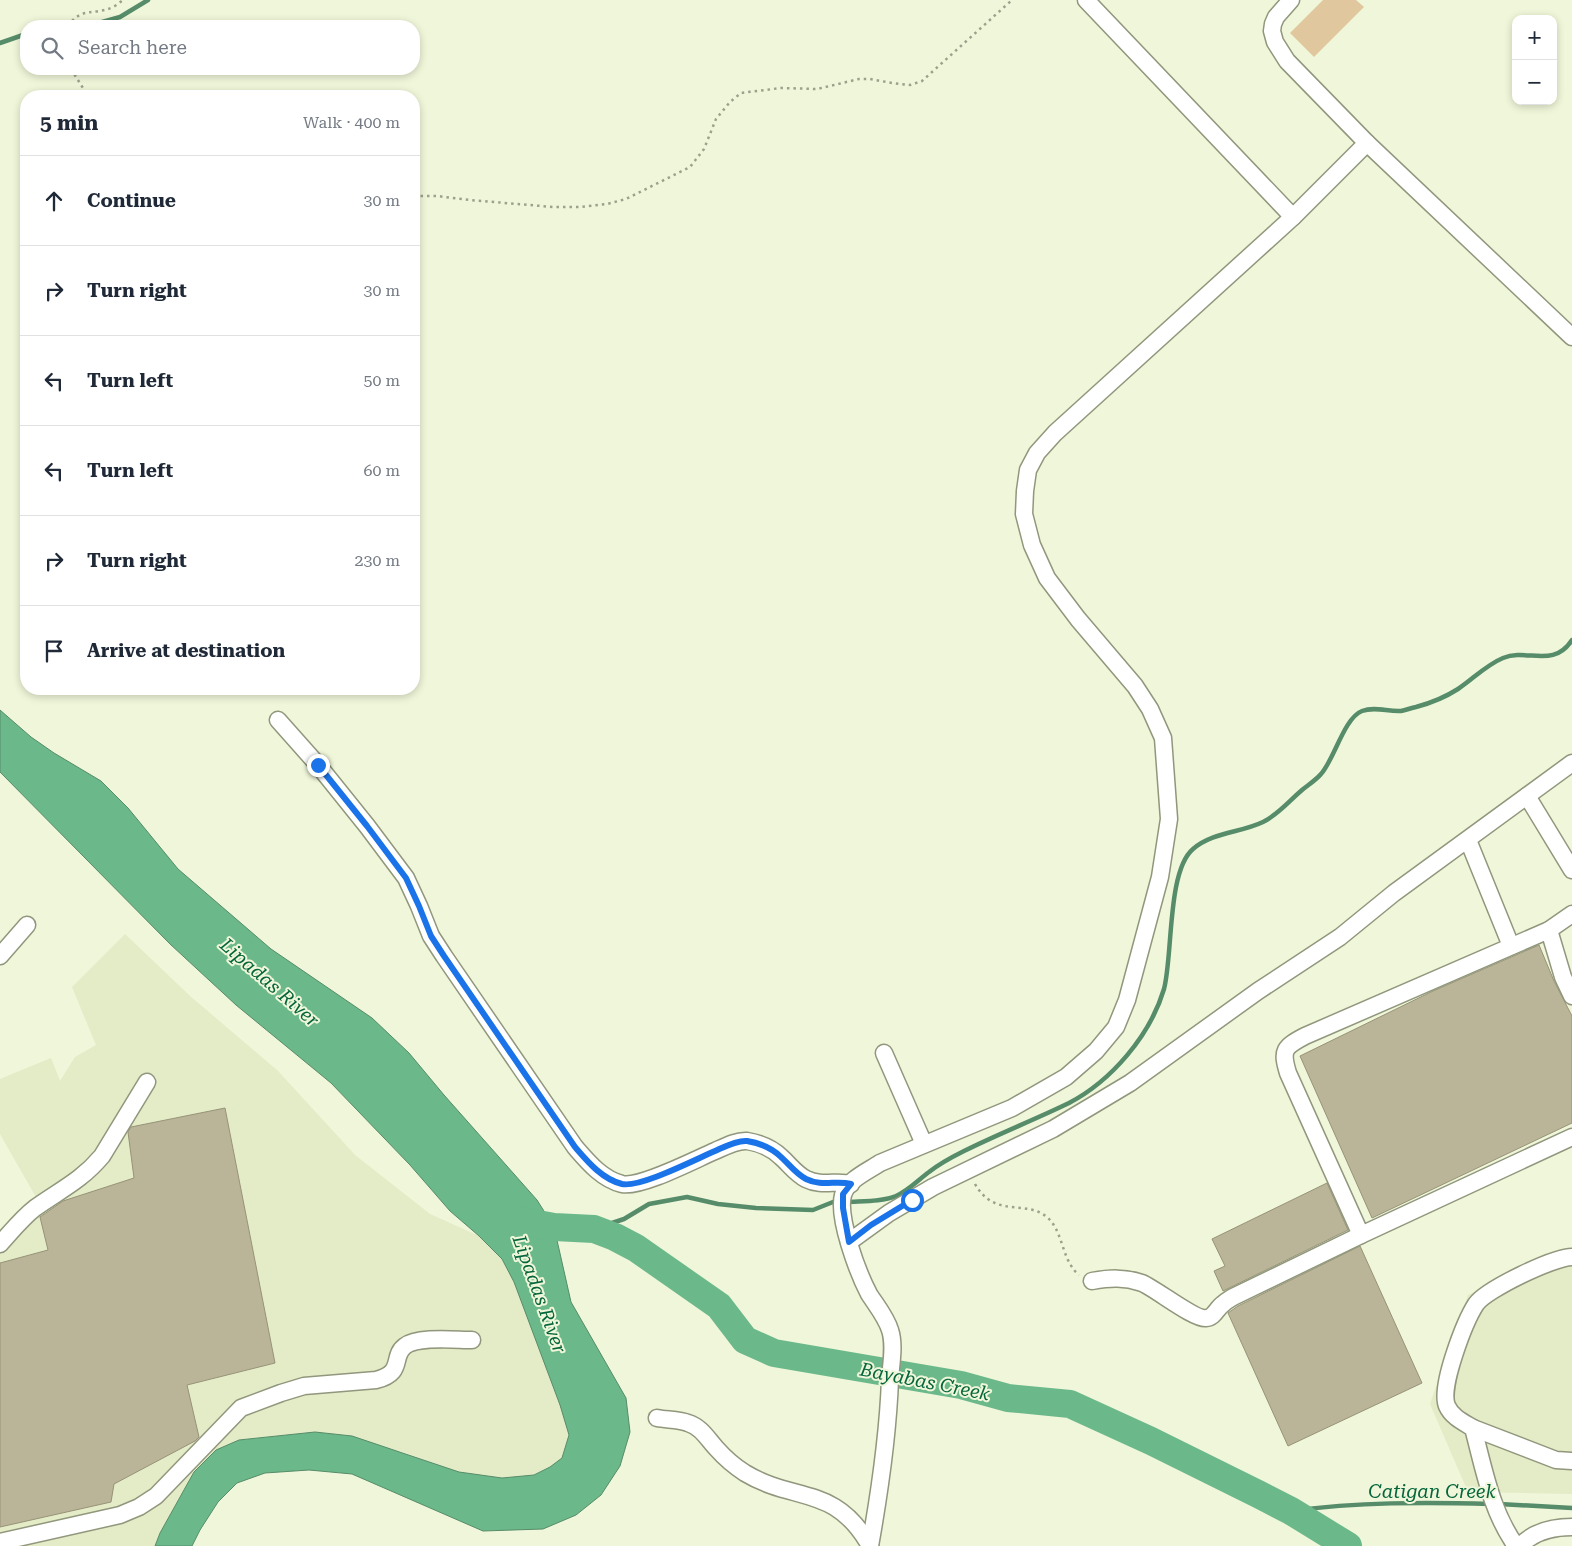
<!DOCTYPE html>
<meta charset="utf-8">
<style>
body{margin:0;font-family:"Roboto Serif",serif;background:#f6f6f7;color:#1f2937}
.controls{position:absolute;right:15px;top:15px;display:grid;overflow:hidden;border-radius:10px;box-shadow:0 2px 8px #0003}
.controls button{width:45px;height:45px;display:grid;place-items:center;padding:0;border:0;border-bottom:1px solid #e0e1e3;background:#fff;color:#1f2937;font:25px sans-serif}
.stop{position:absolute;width:15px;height:15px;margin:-11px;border:4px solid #1a73e8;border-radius:50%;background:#fff}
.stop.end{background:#1a73e8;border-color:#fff;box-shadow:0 1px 5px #0008}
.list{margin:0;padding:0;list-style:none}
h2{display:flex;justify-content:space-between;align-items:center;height:65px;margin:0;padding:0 20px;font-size:21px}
h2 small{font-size:16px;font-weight:400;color:#747a83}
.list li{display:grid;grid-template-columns:32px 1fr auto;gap:15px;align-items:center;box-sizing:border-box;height:90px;padding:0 20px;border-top:1px solid #e0e1e3}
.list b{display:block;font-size:19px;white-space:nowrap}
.list em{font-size:16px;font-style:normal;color:#747a83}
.icon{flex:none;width:28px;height:28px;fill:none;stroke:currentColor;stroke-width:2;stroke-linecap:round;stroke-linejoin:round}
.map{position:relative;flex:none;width:1572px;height:1546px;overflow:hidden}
.search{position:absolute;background:#fff;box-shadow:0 2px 8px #0003;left:20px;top:20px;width:400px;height:55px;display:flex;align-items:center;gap:12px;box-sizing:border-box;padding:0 18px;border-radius:20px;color:#747a83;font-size:19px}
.panel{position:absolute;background:#fff;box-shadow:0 2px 8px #0003;left:20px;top:90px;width:400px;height:605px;border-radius:20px}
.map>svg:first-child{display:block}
</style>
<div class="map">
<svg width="1572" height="1546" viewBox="0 0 1572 1546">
<rect width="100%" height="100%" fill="#eff6d9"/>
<!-- built -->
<g fill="#e3ebc7">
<polygon points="125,934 190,996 278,1071 355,1155 430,1214 479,1236 502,1259 514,1282 560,1406 569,1435 562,1458 550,1467 534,1475 502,1478 459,1472 400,1451 315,1432 239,1440 194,1472 160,1533 155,1546 0,1546 0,1234 36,1197 0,1134 0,1079 51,1058 60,1081 75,1057 96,1045 72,987"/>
<polygon points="1572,1248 1572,1494 1468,1492 1430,1404 1468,1295"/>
</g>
<!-- green -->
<polygon fill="#e1c79d" points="1323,0 1356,0 1364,7 1314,57 1290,33"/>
<!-- water -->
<polygon fill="#6bb88a" stroke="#568c69" points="0,710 31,737 54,753 101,781 128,808 178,869 271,949 372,1018 409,1053 444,1095 537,1200 554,1227 571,1302 626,1398 630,1432 620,1466 601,1495 576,1515 543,1529 483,1531 352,1474 309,1470 265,1473 237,1483 218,1502 200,1530 192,1546 155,1546 160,1533 194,1472 216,1450 239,1440 315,1432 352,1436 459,1472 502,1478 534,1475 550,1467 562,1458 569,1435 560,1405 514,1282 502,1259 479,1236 450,1211 410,1165 331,1083 236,1005 170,944 0,772"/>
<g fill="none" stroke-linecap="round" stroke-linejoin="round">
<!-- stream -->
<g stroke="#568c69" stroke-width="4.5">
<polyline points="76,26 95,24 120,17 148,0"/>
<polyline points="0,43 26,34"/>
<path d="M847,1202C862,1201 882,1202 896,1196C909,1190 918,1180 929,1172C939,1164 952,1157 964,1151C998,1134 1034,1120 1069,1103C1111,1081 1150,1036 1164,989C1173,955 1167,871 1193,849C1213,832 1240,833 1263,822C1279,814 1289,801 1302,790C1308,785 1316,780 1321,774C1334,760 1344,718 1362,711C1375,706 1388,712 1401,711C1406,710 1411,708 1416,707C1431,703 1444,698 1458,689C1473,679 1486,665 1503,658C1528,648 1553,669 1572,640"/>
<polyline points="594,1229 624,1219 649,1204 687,1197 718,1204 756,1208 813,1210 833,1202 839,1202"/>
<polyline points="1499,1504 1572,1508"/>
<path d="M1291,1511C1358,1502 1424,1502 1491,1504"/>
</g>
<!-- river -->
<polyline stroke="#6bb88a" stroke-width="28" points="516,1220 554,1227 594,1229 615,1237 636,1248 719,1306 745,1340 774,1353 961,1385 1008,1398 1070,1404 1151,1441 1260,1495 1291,1511 1348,1546"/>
</g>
<!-- building -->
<g fill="#bab598" stroke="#979377">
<polygon points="1539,945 1554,981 1572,1016 1572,1123 1372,1218 1300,1056 1433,991"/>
<polygon points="225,1108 275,1363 187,1385 199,1437 195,1441 114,1484 111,1502 0,1527 0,1263 48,1250 40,1217 63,1201 134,1178 128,1132 131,1127"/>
<polygon points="1327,1183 1348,1230 1223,1291 1214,1271 1225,1266 1212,1239"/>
<polygon points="1360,1246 1422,1383 1288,1446 1228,1313 1238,1306"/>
</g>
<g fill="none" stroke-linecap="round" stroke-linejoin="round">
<defs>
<g id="minor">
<polyline points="1086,0 1293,217"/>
<polyline points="1291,0 1276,17 1273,24 1272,31 1275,42 1287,61 1367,143 1572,337"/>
<path d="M278,720L318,765L367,826L406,878L419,906L431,936L444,956L575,1147C588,1162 602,1179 622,1184C641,1188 696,1159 715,1151C724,1147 737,1140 747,1141C759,1143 772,1148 781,1157C789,1164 796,1174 806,1179C822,1187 836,1180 851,1184"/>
<polyline points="1527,796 1572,870"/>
<polyline points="1468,840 1511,946"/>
<polyline points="1549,930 1563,977 1572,996"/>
<polyline points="0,956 27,925"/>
<polyline points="884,1053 924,1144"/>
<path d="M1361,1235L1288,1073C1281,1050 1284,1047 1305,1036L1549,930L1572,914"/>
<polyline points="849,1242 889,1213 933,1187 1053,1129 1130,1083 1258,991 1340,937 1394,893 1572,763"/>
<path d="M0,1244C11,1232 22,1218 35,1208C60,1190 81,1181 102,1156L147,1082"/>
<path d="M1092,1281C1110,1278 1124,1277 1142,1283C1156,1289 1195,1320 1206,1318C1214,1318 1217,1308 1223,1304C1226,1301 1230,1299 1233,1297L1361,1235L1572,1137"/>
<path d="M657,1418C667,1420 679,1419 688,1423C701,1427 707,1438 716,1448C724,1457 734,1466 745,1473C795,1503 835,1484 870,1546"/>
<polyline points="1473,1428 1556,1460 1572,1461"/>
<path d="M0,1542L120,1515L139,1507L156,1496L241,1408L281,1393L304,1386L376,1380C405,1373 391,1356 405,1346C418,1336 455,1340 472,1340"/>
<path d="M870,1546C880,1490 888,1436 890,1379C891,1364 895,1345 890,1330C886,1317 876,1305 869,1294C858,1273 837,1218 843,1195C847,1180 868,1171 880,1163L1012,1108L1066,1077L1096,1051L1116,1027L1127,1000L1160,877L1169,819L1163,738L1150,709L1135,686L1078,619L1047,578L1032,545L1024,514L1025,491L1028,470L1037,453L1055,433L1293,217L1367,143"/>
<path d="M1516,1546C1491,1511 1484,1469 1473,1428C1463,1422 1452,1417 1447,1406C1439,1387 1465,1321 1476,1304C1487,1289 1554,1257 1572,1257"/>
<path d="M1520,1546C1534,1531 1552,1527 1572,1527"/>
</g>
</defs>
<!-- minor casing -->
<use href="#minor" stroke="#90977c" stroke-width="19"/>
<!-- path -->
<g stroke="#9ca18c" stroke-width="2.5" stroke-dasharray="2.5 4" stroke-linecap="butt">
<path d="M68,26C82,6 94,16 113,7C116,6 120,2 123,0"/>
<polyline points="71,69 88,96"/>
<polyline points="414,196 437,196 470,200 553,207 580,207 607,204 626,199 690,167 704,149 716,119 730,102 741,93 781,88 817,89 859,79 870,79 892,83 910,85 922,81 1012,0"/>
<path d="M975,1184C995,1219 1025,1199 1047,1217C1064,1232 1061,1260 1079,1275"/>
</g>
<!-- minor -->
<use href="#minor" stroke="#fff" stroke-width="16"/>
</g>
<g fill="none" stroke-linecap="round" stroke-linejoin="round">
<!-- route -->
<path stroke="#1a73e8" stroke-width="6" d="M318,765L367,826L406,878L419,906L431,936L444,956L575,1147C588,1162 602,1179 622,1184C640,1188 696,1159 715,1151C724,1147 737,1140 747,1141C759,1143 772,1148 781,1157C789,1164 796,1174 806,1179C822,1187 836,1180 851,1184L843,1194V1208L849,1242L871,1225L912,1200"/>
</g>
<g text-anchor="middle" stroke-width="4" stroke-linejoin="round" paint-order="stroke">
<!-- water labels -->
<g font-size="19" font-style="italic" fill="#05663c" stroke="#eff6d9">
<text transform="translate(270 982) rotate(41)" y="7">Lipadas River</text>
<text transform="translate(540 1294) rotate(70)" y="7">Lipadas River</text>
<text transform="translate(925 1381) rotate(11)" y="7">Bayabas Creek</text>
<text x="1432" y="1498">Catigan Creek</text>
</g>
</g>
</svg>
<div class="controls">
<button>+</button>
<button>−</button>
</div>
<div class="stop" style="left:912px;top:1200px"></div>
<div class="stop end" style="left:318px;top:765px"></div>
<div class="search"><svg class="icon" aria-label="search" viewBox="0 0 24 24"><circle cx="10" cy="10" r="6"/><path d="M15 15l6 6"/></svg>Search here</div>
<section class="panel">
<h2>5 min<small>Walk · 400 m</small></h2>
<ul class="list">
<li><svg class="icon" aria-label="ahead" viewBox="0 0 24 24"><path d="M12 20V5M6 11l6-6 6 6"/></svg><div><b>Continue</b></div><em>30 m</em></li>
<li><svg class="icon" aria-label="right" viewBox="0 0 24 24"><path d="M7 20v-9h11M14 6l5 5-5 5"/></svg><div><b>Turn right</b></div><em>30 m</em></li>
<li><svg class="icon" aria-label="left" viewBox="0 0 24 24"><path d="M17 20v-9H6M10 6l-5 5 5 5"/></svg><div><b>Turn left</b></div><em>50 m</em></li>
<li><svg class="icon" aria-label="left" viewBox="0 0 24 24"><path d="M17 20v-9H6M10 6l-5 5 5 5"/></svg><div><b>Turn left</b></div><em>60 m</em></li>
<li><svg class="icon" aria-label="right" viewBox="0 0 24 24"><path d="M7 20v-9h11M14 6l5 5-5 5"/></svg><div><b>Turn right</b></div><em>230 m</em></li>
<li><svg class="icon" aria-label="arrive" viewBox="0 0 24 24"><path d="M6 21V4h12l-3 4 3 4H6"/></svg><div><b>Arrive at destination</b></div></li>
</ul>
</section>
</div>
